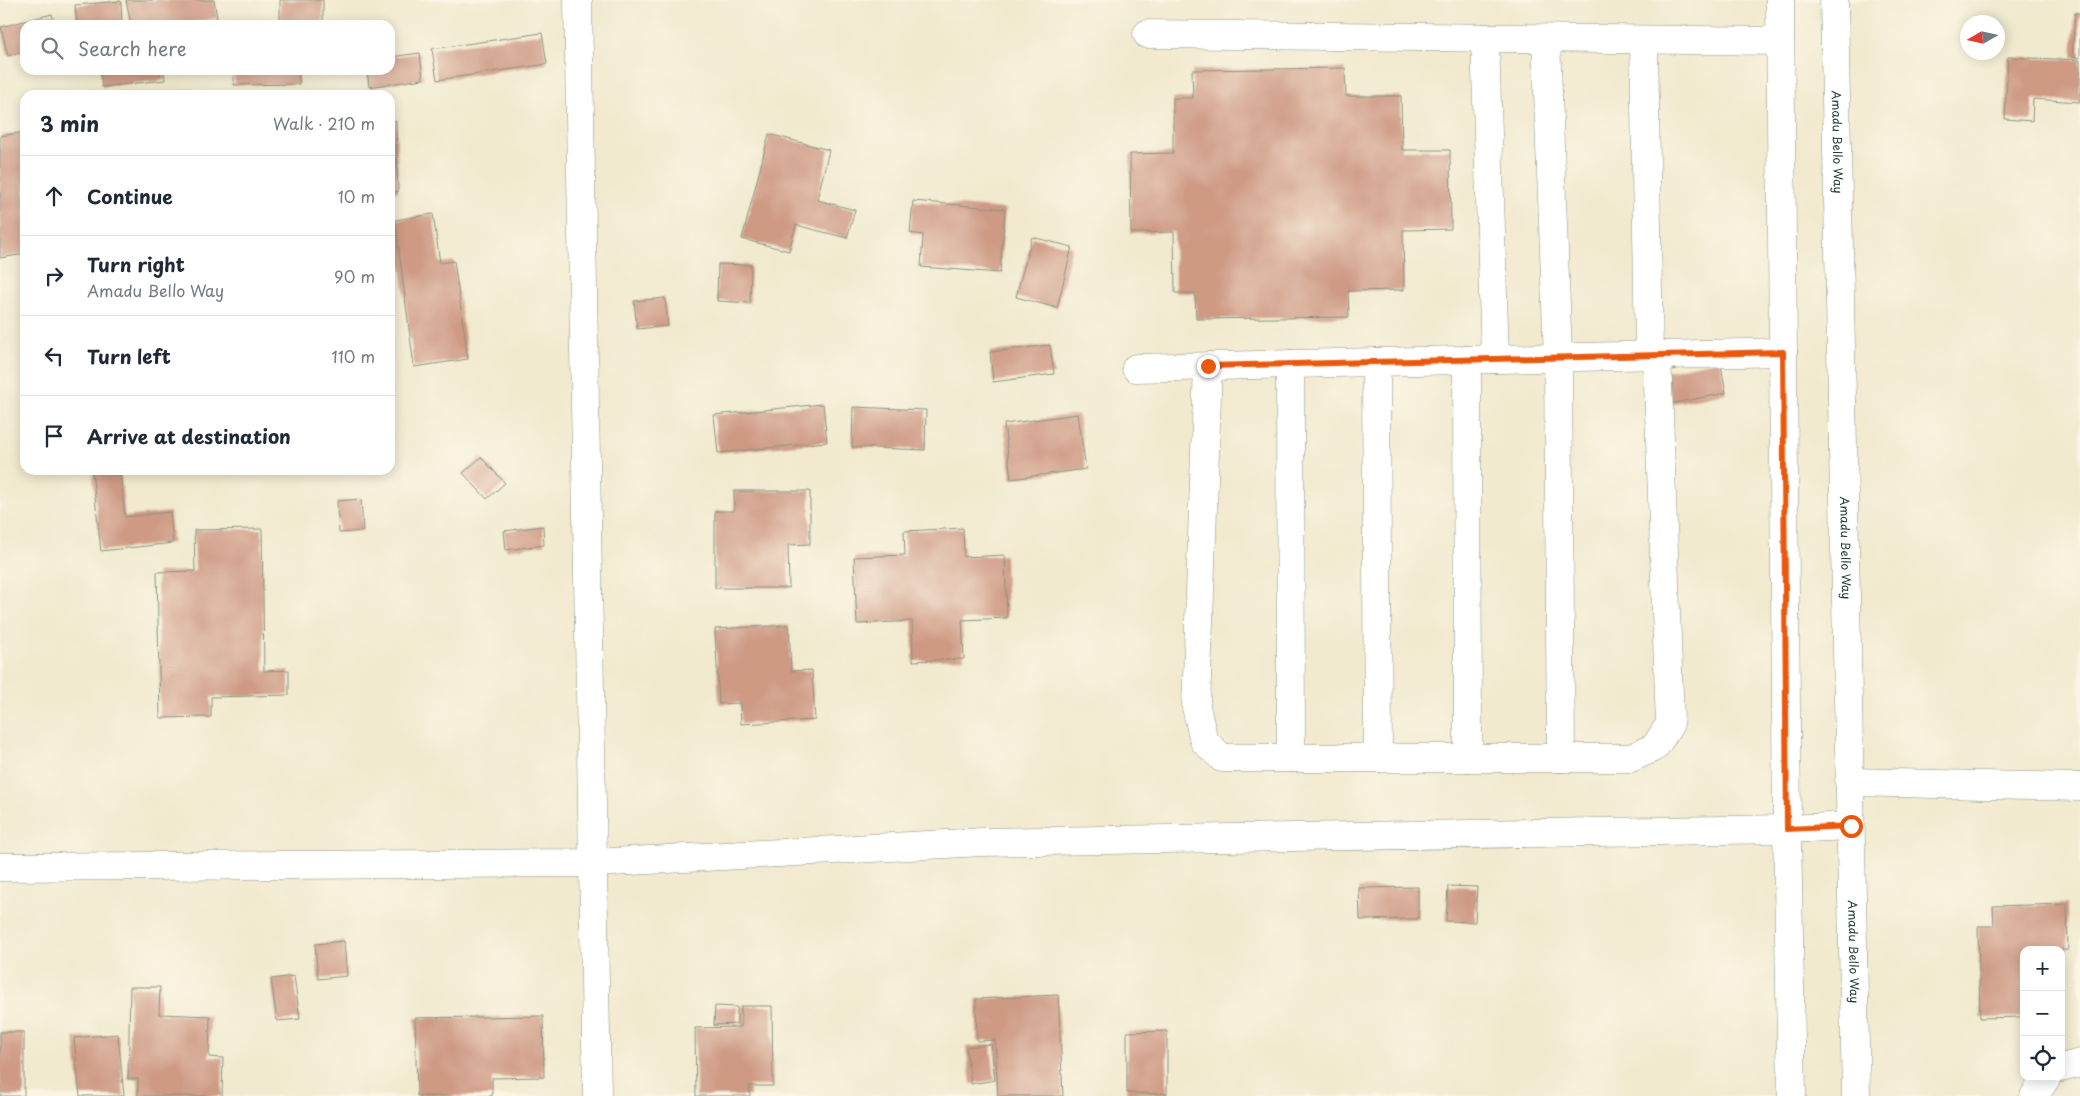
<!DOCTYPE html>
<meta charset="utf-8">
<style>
body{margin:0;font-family:"Playpen Sans",sans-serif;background:#f2f2f3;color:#1f2937}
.controls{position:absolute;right:15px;bottom:15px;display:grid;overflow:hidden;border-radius:10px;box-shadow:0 2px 12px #0003}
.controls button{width:45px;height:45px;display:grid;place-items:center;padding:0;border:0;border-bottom:1px solid #e0e1e3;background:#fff;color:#1f2937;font:25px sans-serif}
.compass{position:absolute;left:1960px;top:15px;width:45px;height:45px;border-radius:50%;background:#fff;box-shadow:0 2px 12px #0003;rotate:261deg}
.stop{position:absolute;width:15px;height:15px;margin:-11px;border:4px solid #ea580c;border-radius:50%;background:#fff}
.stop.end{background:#ea580c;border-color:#fff;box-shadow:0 1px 5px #0008}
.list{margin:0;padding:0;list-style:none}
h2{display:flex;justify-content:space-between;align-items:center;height:65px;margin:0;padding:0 20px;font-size:21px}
h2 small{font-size:16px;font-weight:400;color:#747a83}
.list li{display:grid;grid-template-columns:32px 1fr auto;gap:15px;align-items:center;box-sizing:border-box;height:80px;padding:0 20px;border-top:1px solid #e0e1e3}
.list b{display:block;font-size:19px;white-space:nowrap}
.list p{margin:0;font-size:16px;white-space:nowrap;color:#747a83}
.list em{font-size:16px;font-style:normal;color:#747a83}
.icon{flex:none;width:28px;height:28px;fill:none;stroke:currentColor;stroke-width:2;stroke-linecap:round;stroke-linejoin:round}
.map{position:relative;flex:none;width:2080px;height:1096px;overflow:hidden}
.search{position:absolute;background:#fff;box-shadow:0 2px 12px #0003;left:20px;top:20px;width:375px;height:55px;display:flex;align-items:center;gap:12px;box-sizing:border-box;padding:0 18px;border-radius:15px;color:#747a83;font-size:19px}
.panel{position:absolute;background:#fff;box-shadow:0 2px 12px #0003;left:20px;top:90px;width:375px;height:385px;border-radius:15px}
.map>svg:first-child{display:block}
</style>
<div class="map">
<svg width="2080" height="1096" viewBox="0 0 2080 1096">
<rect width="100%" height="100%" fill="#fcf5e5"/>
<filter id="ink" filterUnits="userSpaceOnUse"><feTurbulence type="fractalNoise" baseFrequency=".02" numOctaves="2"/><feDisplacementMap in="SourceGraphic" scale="10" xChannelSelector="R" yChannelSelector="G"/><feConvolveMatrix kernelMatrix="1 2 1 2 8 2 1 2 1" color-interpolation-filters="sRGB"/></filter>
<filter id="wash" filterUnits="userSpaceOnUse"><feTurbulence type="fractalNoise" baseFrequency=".0096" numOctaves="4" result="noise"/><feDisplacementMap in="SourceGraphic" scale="20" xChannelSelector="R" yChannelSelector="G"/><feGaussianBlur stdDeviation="1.12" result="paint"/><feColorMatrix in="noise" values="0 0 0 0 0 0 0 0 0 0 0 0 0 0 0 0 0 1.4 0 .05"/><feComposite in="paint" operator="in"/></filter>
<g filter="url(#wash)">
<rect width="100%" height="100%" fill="#f1eacf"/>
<g id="blocks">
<!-- building -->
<g fill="#ce9a84">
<polygon points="126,0 214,0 217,18 177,25 131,25"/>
<polygon points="280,0 323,0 323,22 280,21"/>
<polygon points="121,1 122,25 77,25 75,5"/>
<polygon points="2075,13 2080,13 2080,58 2072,57"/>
<polygon points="52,14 55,25 25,25 25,51 8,56 1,27"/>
<polygon points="542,33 547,64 437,80 432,49"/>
<polygon points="420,53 423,79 369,87 367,70 390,70 390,57"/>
<polygon points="2008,57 2080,60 2080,102 2033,99 2032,121 2005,119"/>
<polygon points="1345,68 1346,96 1401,96 1402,150 1450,150 1451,229 1403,230 1404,290 1348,291 1349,317 1196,319 1195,293 1175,293 1174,232 1131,233 1130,154 1173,153 1173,98 1193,98 1192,70"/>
<polygon points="100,70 164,70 165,80 102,87"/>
<polygon points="234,70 299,70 299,84 234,85"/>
<polygon points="390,121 396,121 398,192 390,192"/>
<polygon points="25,132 25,254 0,258 0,136"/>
<polygon points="769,134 829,150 817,200 855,210 847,238 796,225 789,251 742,239"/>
<polygon points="913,201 1005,209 1000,273 921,267 923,235 910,233"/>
<polygon points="433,214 440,263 454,261 468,359 414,367 395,220"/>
<polygon points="1032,237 1072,247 1057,308 1016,297"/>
<polygon points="718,264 751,265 750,303 717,301"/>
<polygon points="665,298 668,326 637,329 634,301"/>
<polygon points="1050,345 1054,374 993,382 990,352"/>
<polygon points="1720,360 1726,393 1669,404 1662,372"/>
<polygon points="823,404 827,442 718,453 714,415"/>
<polygon points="853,407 926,410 925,450 852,447"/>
<polygon points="1078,414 1086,469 1011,479 1004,424"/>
<polygon points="481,457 505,483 487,499 463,473"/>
<polygon points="92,470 120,470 125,517 170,512 173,543 101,551"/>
<polygon points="734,491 810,491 810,544 788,545 789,588 715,588 715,511 734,511"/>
<polygon points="361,499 363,531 339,533 337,501"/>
<polygon points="543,526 544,545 506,550 504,531"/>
<polygon points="963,528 964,557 1005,555 1007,618 962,620 964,659 913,661 912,621 857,624 854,557 905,555 904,531"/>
<polygon points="262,529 264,671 289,670 289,695 211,697 211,717 160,718 157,572 195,571 194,530"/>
<polygon points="789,625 791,671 812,670 815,720 741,724 740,703 719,704 715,629"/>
<polygon points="1448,886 1477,887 1475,922 1446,921"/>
<polygon points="1418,887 1418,919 1360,920 1359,888"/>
<polygon points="2067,904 2068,950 2024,950 2024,1017 1980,1018 1978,926 1994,926 1993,906"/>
<polygon points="344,941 347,976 318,979 315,944"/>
<polygon points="294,976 300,1019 277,1021 271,979"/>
<polygon points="130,987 160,987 159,1014 210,1016 209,1057 223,1058 222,1096 138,1096 138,1079 128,1079"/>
<polygon points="1058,995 1063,1096 998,1096 995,1040 977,1041 976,999"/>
<polygon points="715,1006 737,1007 737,1024 714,1025"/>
<polygon points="741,1006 772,1006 773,1086 749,1086 750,1096 696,1096 695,1028 741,1027"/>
<polygon points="543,1016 544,1077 492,1078 492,1096 417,1096 415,1018"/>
<polygon points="1167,1031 1167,1094 1127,1093 1127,1032"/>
<rect x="0" y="1032" width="24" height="64"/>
<polygon points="118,1034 124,1096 80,1096 74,1038"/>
<polygon points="991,1044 995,1080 971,1084 966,1047"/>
</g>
</g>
</g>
<g filter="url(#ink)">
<use href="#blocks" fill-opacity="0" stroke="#889482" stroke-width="1"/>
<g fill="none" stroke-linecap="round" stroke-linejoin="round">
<defs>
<g id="minor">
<polyline points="578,0 597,1096"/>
<polyline points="1147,34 1780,41"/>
<polyline points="1485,38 1495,359"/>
<polyline points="1546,39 1558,358 1561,758"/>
<polyline points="1644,40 1649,356"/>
<polyline points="1467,360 1468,758"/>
<polyline points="1376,362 1378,758"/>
<polyline points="1290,364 1291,758"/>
<polyline points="1208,366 1196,707 1204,741 1222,758 1631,758 1655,747 1670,724 1657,355"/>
<polyline points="1136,368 1783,352"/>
<polyline points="1849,782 2080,787"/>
<polyline points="0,867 593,863 983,842 1787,829 1851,826"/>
<polyline points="2061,1068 2080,1063"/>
<polyline points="2034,1096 2047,1077"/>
</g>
<g id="major">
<polyline points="1780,0 1787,829 1792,1096"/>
<path id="s1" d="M1834,0L1856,1096"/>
</g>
</defs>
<!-- minor casing -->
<use href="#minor" stroke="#889482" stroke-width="29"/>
<!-- major casing -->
<use href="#major" stroke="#889482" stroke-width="29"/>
<!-- minor -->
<use href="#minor" stroke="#fff" stroke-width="28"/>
<!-- major -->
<use href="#major" stroke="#fff" stroke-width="28"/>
</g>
</g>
<g fill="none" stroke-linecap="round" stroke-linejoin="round" filter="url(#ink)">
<!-- route -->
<polyline stroke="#ea580c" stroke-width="6" points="1208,366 1783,352 1787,829 1851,826"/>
</g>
<g text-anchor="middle" stroke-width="4" stroke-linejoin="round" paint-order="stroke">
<!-- street labels -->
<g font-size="12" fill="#1f3d34" stroke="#fcf5e5">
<text dy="4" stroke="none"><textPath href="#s1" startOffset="142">Amadu Bello Way</textPath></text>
<text dy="4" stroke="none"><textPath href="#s1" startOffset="548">Amadu Bello Way</textPath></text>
<text dy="4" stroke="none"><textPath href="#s1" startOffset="952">Amadu Bello Way</textPath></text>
</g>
</g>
</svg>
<div class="controls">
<button>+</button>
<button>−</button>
<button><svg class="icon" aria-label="locate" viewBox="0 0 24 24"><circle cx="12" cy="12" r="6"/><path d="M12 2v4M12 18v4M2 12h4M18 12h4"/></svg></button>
</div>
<svg class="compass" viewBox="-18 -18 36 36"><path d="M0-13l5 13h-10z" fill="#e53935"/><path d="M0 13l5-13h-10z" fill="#747a83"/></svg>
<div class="stop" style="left:1851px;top:826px"></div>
<div class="stop end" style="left:1208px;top:366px"></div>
<div class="search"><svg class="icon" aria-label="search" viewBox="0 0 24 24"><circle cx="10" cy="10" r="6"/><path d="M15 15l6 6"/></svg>Search here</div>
<section class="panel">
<h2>3 min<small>Walk · 210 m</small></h2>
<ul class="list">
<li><svg class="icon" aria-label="ahead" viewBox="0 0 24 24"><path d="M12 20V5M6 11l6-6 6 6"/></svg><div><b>Continue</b></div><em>10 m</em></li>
<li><svg class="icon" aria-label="right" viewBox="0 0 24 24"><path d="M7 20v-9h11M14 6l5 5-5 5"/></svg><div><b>Turn right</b><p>Amadu Bello Way</p></div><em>90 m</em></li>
<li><svg class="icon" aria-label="left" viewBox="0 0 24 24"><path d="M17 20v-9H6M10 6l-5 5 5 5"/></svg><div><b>Turn left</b></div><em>110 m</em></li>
<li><svg class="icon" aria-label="arrive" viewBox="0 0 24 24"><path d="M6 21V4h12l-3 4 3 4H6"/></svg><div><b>Arrive at destination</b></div></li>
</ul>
</section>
</div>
